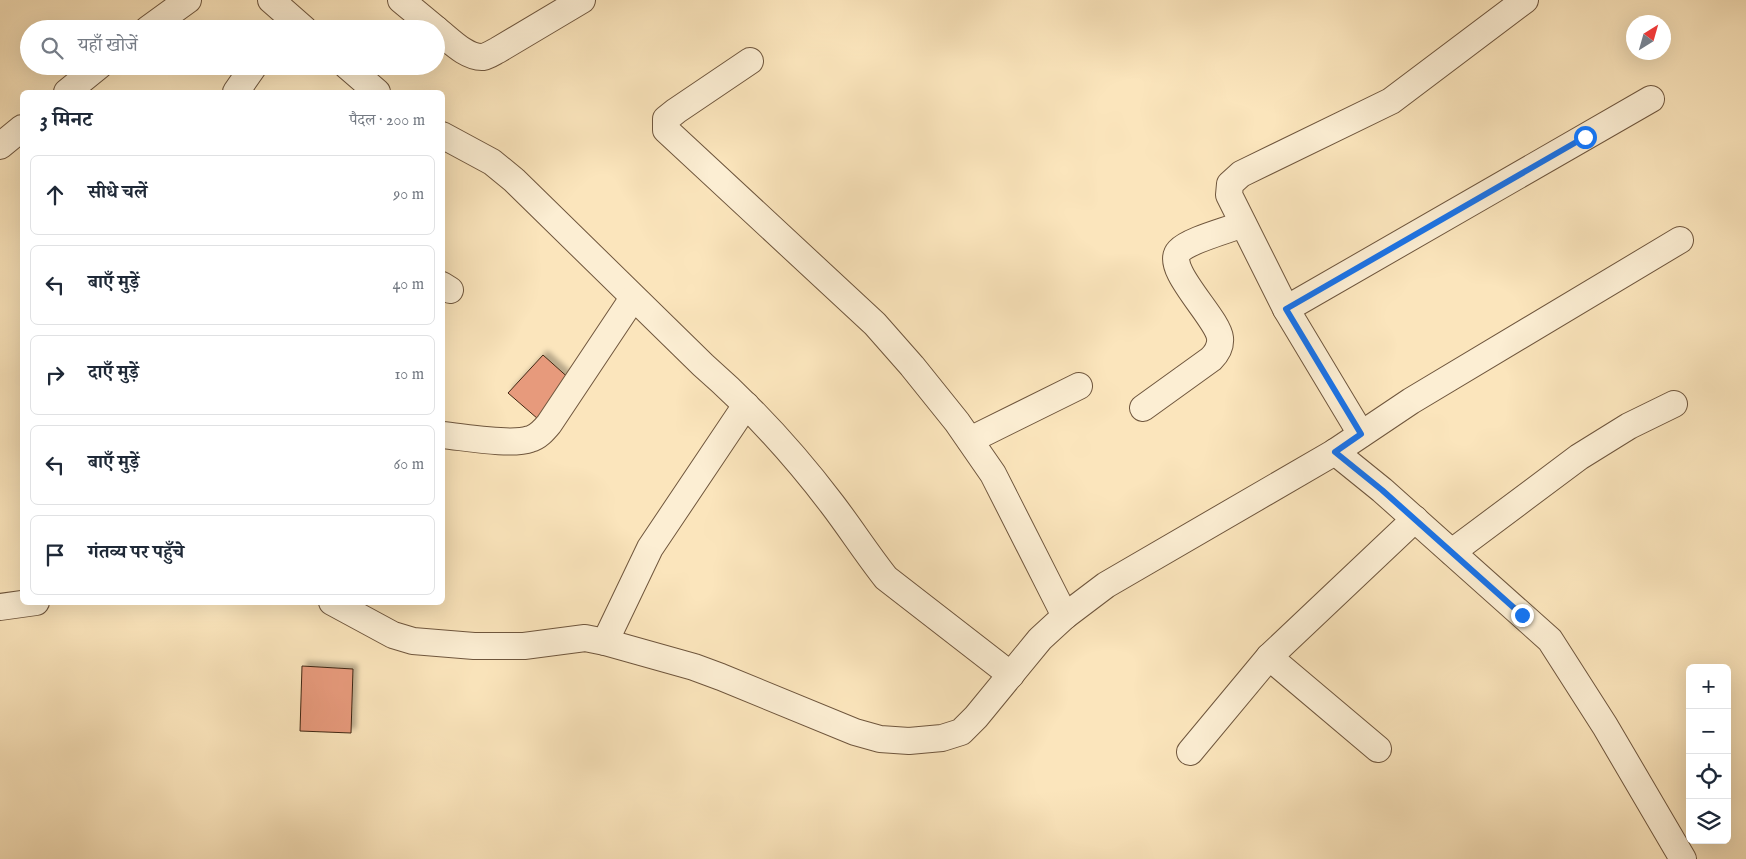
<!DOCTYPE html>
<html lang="hi">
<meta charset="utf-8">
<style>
body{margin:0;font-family:"IM FELL English","Noto Serif Devanagari",serif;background:#f2f2f3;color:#1f2937}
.controls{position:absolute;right:15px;bottom:15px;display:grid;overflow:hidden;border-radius:8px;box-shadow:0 5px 20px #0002}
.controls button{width:45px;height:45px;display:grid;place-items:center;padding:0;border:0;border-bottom:1px solid #e0e1e3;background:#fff;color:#1f2937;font:25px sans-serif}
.compass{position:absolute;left:1626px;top:15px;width:45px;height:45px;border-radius:50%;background:#fff;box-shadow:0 5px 20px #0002;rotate:37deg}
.stop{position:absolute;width:15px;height:15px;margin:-11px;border:4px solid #1a73e8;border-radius:50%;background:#fff}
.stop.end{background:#1a73e8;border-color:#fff;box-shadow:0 1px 5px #0008}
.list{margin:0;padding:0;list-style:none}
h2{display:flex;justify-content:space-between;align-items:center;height:65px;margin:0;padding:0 20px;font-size:21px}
h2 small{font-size:16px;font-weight:400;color:#747a83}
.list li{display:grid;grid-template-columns:32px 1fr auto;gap:15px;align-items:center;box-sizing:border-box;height:80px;margin:0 10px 10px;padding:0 10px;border:1px solid #e0e1e3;border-radius:8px}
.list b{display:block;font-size:19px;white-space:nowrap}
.list em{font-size:16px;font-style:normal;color:#747a83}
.icon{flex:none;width:28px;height:28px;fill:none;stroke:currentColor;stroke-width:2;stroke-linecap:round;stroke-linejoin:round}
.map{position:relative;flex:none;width:1746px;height:859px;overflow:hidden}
.search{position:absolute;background:#fff;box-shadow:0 5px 20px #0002;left:20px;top:20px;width:425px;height:55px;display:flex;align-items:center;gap:12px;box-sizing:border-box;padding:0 18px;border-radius:28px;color:#747a83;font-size:19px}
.panel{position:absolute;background:#fff;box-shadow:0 5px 20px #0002;left:20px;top:90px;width:425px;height:515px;border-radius:8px}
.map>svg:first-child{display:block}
</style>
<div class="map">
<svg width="1746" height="859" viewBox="0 0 1746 859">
<defs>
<filter id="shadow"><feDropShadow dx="4.5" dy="-4.5" stdDeviation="2.5" flood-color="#0004"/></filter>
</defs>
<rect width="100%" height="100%" fill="#fbe5bc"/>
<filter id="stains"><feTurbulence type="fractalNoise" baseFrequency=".004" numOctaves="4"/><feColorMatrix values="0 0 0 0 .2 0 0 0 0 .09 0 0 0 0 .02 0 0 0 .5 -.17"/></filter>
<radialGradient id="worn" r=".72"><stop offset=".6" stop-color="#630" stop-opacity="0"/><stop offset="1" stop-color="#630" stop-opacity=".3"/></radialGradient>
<!-- building -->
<g fill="#e79a7b" stroke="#402713" filter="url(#shadow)">
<polygon points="543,355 572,381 538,419 508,393"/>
<polygon points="302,666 353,669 351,733 300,731"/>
</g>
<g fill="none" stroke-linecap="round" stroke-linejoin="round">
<defs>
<g id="minor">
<polyline points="271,0 304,29"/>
<polyline points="401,0 436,29"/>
<polyline points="148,29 188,0"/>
<path d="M436,29C449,39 466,58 483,57C488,56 494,52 498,50L582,0"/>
<polyline points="750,61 676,111 666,119 666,130 875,324 912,366 957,422 993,474 1065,616"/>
<polyline points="347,66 377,92"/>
<polyline points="67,92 99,66"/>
<polyline points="236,92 254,66"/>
<path d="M442,135L492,162L514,180L703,365C750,406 794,454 832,504C851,529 867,554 886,578L1011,675"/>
<polyline points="0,146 22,128"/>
<polyline points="442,285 450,290"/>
<polyline points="1286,309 1651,99"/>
<path d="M1143,408L1211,359C1217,353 1221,347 1220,338C1218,318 1163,268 1179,251C1189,240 1229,230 1243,224"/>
<polyline points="1361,434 1286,309 1229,195 1230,184 1241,174 1391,101 1525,0"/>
<path d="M442,435C464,437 511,446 530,439C538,437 544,430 549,424L633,298"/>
<polyline points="970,440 1079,386"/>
<polyline points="1335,452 1382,490 1550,640 1605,726 1683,859"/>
<polyline points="1452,552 1579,457 1629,426 1674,404"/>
<polyline points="332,602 393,635 413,641 474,646 524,646 585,638 605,642 694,667 721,677 855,732 880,739 909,741 942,738 961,732 976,717 1040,639 1065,616 1106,585 1335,452 1411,401 1680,240"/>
<polyline points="0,607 36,602"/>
<polyline points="605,642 650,548 746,405"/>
<polyline points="1269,657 1378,749"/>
<polyline points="1190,752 1269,657 1415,519"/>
</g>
</defs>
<!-- minor casing -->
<use href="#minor" stroke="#6f563d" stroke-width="28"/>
<!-- minor -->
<use href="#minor" stroke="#fceed3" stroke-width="26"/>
</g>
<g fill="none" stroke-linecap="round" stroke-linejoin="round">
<!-- route -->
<polyline stroke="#1a73e8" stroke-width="6" points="1522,615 1382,490 1335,452 1361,434 1286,309 1585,137"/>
</g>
<rect width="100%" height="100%" filter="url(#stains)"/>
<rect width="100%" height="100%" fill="url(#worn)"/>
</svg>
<div class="controls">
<button>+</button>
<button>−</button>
<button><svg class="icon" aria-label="locate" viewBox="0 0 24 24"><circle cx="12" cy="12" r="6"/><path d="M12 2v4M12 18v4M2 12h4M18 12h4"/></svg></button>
<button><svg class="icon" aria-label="layers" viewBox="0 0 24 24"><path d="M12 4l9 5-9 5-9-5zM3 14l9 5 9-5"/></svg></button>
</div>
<svg class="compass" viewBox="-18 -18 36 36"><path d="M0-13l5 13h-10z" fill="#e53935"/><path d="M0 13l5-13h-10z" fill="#747a83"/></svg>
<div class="stop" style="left:1585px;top:137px"></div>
<div class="stop end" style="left:1522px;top:615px"></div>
<div class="search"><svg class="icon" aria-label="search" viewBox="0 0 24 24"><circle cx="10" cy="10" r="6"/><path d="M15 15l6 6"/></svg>यहाँ खोजें</div>
<section class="panel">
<h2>3 मिनट<small>पैदल · 200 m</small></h2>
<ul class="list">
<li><svg class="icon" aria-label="ahead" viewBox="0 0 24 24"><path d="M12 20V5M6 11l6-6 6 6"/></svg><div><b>सीधे चलें</b></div><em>90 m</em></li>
<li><svg class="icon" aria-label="left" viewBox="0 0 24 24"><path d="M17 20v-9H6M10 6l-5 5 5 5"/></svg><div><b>बाएँ मुड़ें</b></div><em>40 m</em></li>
<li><svg class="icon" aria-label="right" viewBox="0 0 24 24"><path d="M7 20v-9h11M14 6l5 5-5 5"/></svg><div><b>दाएँ मुड़ें</b></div><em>10 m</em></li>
<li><svg class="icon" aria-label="left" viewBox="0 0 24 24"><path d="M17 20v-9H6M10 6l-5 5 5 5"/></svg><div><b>बाएँ मुड़ें</b></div><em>60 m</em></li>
<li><svg class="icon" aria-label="arrive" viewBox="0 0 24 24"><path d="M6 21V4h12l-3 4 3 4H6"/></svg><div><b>गंतव्य पर पहुँचे</b></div></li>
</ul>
</section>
</div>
